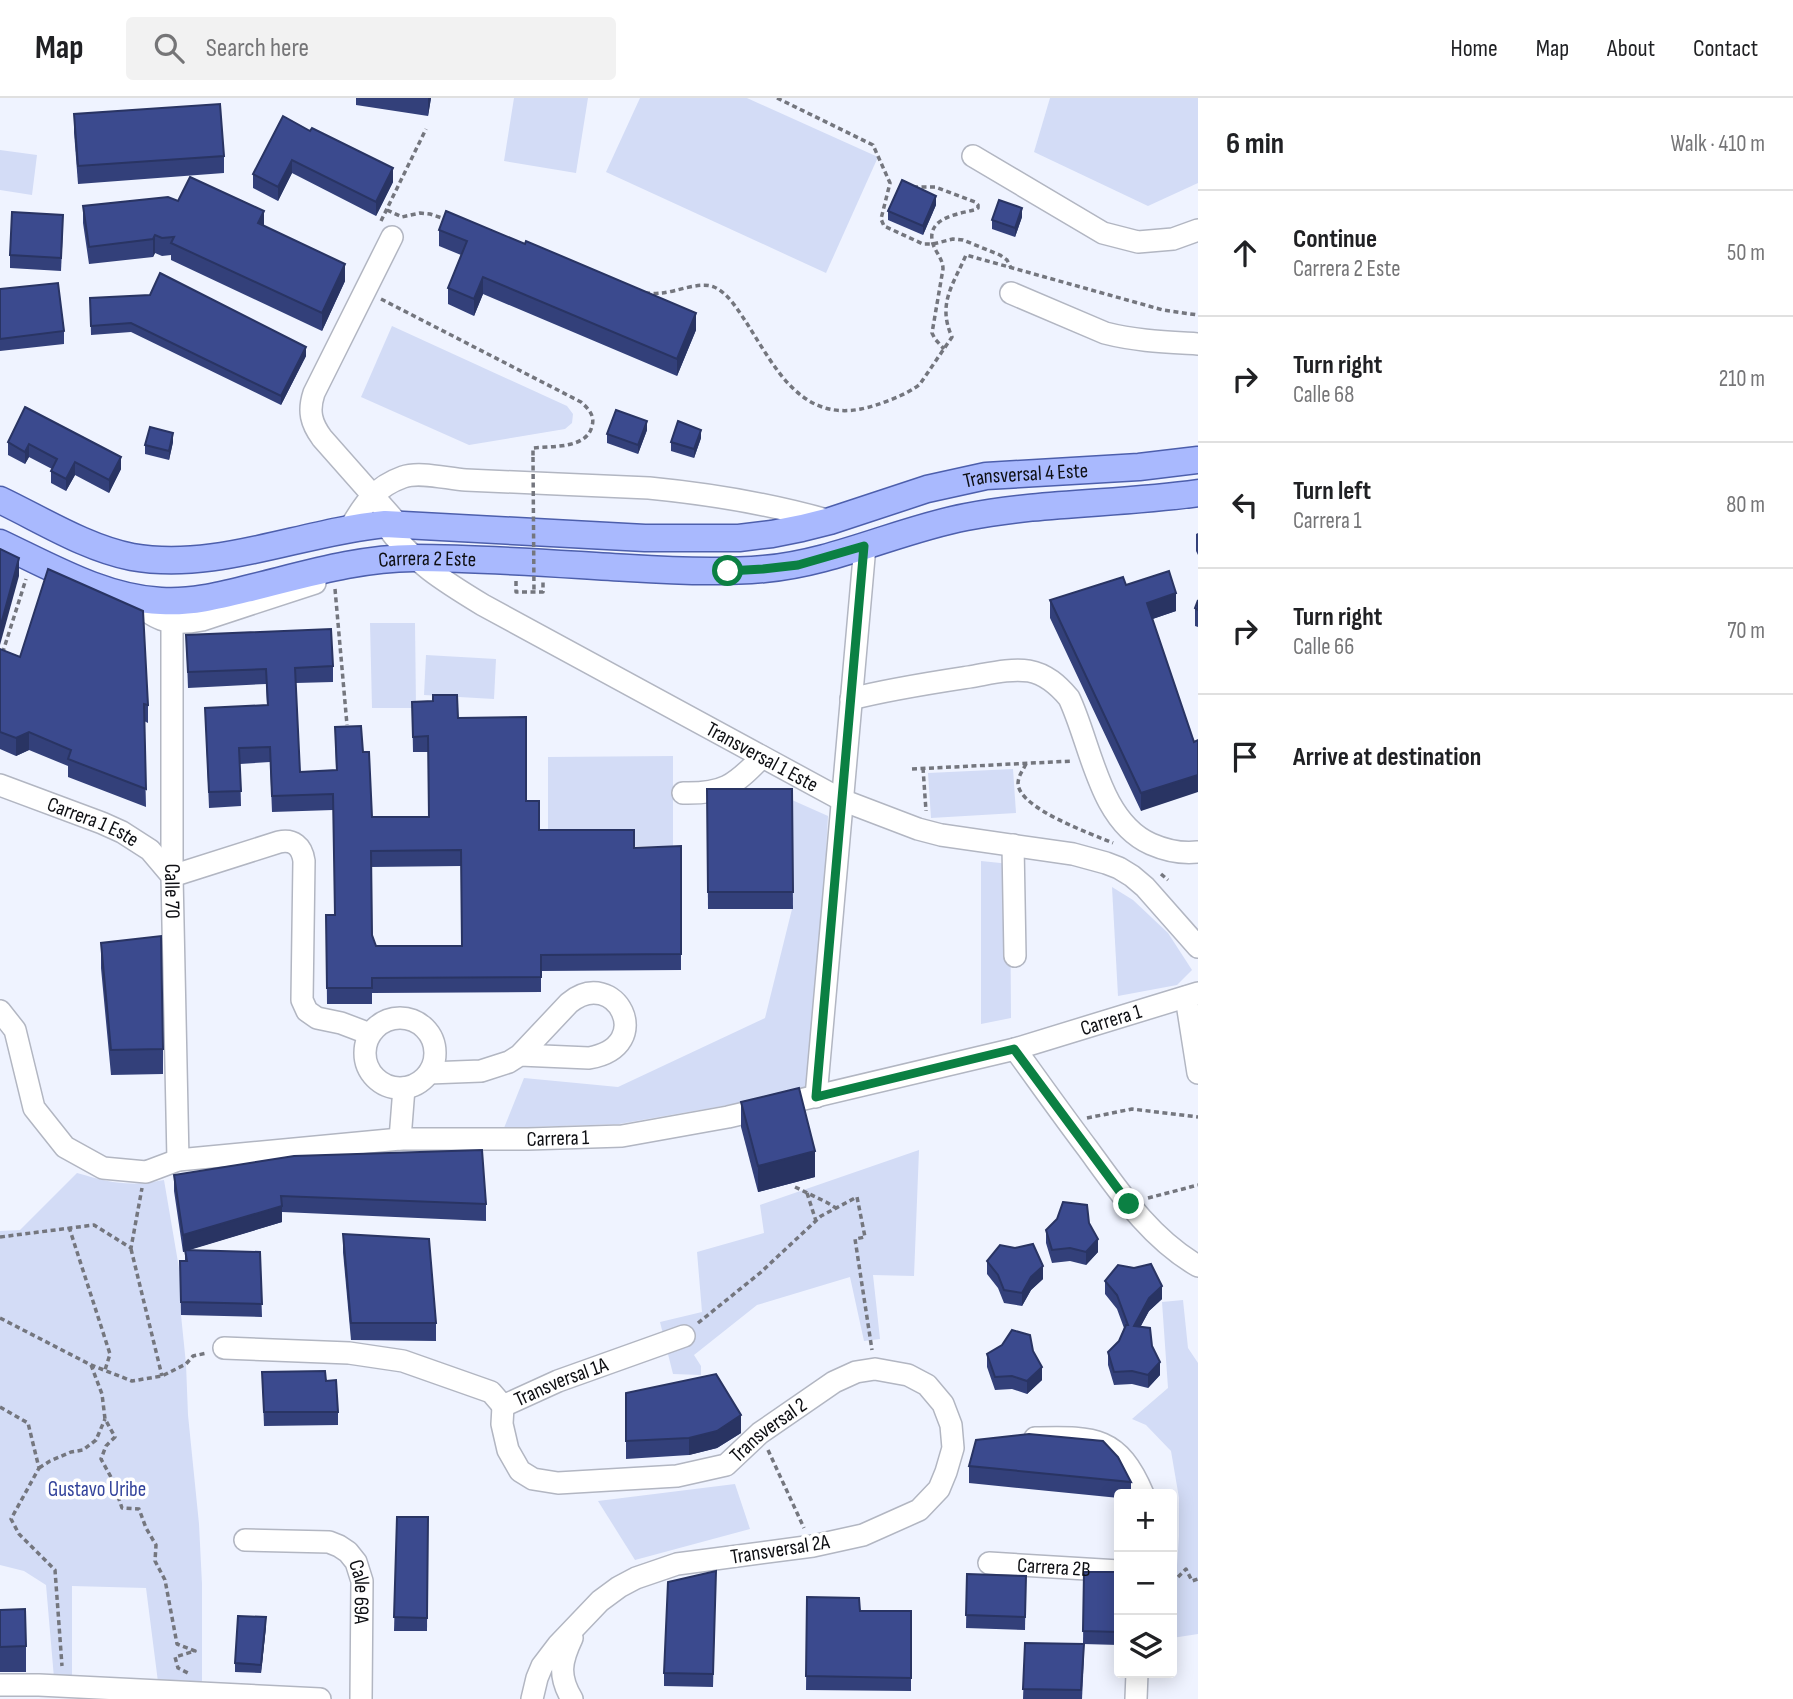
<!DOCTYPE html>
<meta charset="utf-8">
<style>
body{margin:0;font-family:"Sofia Sans Condensed",sans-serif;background:#f2f2f2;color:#202124}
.controls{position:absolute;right:21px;bottom:21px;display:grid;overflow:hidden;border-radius:7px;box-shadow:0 4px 18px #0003}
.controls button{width:63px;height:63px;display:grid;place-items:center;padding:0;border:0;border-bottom:2px solid #e0e0e0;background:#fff;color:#202124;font:35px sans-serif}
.stop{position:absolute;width:21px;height:21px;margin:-16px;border:5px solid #0b8043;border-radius:50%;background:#fff}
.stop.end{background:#0b8043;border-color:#fff;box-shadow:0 2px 7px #0008}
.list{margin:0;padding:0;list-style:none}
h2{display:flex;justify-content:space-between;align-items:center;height:91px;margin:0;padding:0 28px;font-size:30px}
h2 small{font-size:23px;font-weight:400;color:#757577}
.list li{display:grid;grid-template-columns:46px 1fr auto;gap:21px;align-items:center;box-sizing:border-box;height:126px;padding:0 28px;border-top:2px solid #e0e0e0}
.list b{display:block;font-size:26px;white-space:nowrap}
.list p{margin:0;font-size:23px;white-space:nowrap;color:#757577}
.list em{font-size:23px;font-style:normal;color:#757577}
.icon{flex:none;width:38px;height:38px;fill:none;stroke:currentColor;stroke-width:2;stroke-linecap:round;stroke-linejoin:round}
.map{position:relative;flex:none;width:1198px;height:1601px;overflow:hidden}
header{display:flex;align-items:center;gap:42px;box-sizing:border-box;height:98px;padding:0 35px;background:#fff;border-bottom:2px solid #e0e0e0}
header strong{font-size:33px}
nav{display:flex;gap:38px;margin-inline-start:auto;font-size:24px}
.search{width:490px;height:63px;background:#f2f2f2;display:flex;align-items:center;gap:18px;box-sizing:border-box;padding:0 24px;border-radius:7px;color:#757577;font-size:26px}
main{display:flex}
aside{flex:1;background:#fff}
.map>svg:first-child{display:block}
</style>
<header>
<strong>Map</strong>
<div class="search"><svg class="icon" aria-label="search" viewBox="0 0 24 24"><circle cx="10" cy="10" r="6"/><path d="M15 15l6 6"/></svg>Search here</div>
<nav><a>Home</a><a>Map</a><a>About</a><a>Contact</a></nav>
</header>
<main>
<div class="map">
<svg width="1198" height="1601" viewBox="0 0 1198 1601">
<rect width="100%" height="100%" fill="#eff3ff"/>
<!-- green -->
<g fill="#d3dcf6">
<polygon points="514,0 588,0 576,75 504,63"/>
<polygon points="640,0 747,0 878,59 826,175 606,74"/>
<polygon points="1050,0 1198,0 1198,85 1148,108 1034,54"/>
<polygon points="0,52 37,57 32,97 0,92"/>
<polygon points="392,228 567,308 573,316 572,325 565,331 469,347 361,299"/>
<polygon points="370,525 415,525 416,610 372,610"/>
<polygon points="426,557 496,561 494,601 424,597"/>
<polygon points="673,658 673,748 548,748 548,659"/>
<polygon points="1013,671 1016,715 931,720 928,675"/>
<polygon points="792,702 828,718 819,887 809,993 619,1026 504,1030 524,980 618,989 765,920 792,811"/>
<polygon points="981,763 1010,766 1011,920 981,926"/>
<polygon points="1112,789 1133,802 1168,835 1192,872 1177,887 1118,898"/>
<polygon points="919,1052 914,1178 873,1177 880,1241 864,1243 850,1179 757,1207 694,1257 701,1268 701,1277 673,1276 660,1224 702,1214 697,1154 764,1135 760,1107"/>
<path d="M77,1075C112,1085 128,1089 164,1082L180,1176L181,1217L186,1266L188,1317L199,1426L202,1486V1586L158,1584L146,1490L72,1488V1583L54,1580L46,1487L24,1473L0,1467V1133L20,1132Z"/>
<polygon points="1183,1202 1188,1250 1198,1265 1198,1536 1172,1540 1179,1438 1179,1400 1171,1353 1146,1327 1132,1321 1168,1290 1162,1204"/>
<polygon points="735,1386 750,1431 635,1462 598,1403"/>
</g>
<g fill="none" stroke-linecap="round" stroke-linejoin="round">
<defs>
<g id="minor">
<polyline points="973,58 1103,135 1138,144 1173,141 1198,132"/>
<path d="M392,139L314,295C308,313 311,325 322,340L398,426"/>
<path d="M1011,195L1105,235C1136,243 1166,244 1198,246"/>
<path id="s1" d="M385,426C411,463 445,484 483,507L842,702L918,731L941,737L1073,756L1106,765L1119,770L1132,778L1145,789L1198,849"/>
<path d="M350,430C364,406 375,389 403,379C420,373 448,381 466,382C527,385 588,387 649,390C710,396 771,406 830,423"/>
<path d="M129,499C154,521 167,529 202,522L315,485"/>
<path id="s2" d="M172,525V778L178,1062"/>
<path d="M851,601C890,591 930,585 969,579C988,576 1010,570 1029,573C1046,576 1058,587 1069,600C1091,646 1099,723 1151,746C1167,753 1181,756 1198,754"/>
<path id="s3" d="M0,687L102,725L122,734L150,752L172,778"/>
<path d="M683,695C723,696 734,688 762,659"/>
<polyline points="1013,747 1015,858"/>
<path d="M172,778L279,744C293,741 302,748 304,763L302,902L307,913L317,920L341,925L370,936"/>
<polyline points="1186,899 1198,975"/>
<path id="s4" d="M0,913L15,932L34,1010L65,1049L103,1070L146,1074L178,1062L400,1041H528L622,1038L728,1019L1015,951L1198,895"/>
<circle cx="400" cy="955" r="35"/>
<path d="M1015,951C1039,984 1063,1018 1088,1051C1120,1095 1150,1140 1198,1168"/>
<path d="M429,975L481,973L509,964L520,957L569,905C615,867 658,948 589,960L520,957"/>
<polyline points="816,999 865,448"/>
<polyline points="400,1041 404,990"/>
<polyline points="224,1250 349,1255 403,1263 491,1294 503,1308"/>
<path id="s5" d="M503,1308L502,1326L508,1352L520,1373L533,1381L558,1385L677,1378L726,1367L760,1335L834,1284L856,1274L875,1271L908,1277L927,1287L943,1306L951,1327L953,1350L946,1374L939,1391L919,1412L863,1437L813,1448L677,1466L636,1480L619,1489L600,1503L558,1547L542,1568L537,1580L532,1601"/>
<path id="s6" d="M503,1308L558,1283L684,1238"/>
<path d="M1035,1340C1093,1339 1118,1337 1143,1396"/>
<path id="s7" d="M245,1442L329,1444L339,1448L348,1454L356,1464L362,1483L361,1601"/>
<path id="s8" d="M989,1465L1119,1473"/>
<path d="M572,1540C561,1563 558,1578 572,1601"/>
<polyline points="0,1587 39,1587 320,1601"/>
<polyline points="1136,1601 1137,1575"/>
</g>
<g id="major">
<path id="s9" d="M0,402C42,422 86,450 132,459C216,474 301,434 385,426L645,440H739L772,436L802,430L830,423L927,391L986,378L1139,369L1198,362"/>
<path id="s10" d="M0,445C51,469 104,500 161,503C190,505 218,498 246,491C301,478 357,460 414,460C485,460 559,466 629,470C674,473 719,475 764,471C834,465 898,432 966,419C1042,404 1121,406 1198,395"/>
</g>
</defs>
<!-- minor casing -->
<use href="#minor" stroke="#b2b6c2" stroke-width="24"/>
<!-- major casing -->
<use href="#major" stroke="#4d5fac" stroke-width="29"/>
<!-- path -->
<g stroke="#74767e" stroke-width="3.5" stroke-dasharray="5 3.5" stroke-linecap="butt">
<polyline points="777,0 873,47 890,85 881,121 884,128 923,146 933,146 953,141 963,142 1000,157 1007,162 1011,170"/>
<path d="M913,89H935L975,104L978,107V110L974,112C958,116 925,120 933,146C936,155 943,161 943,171L932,235L935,241L944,251"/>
<polyline points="387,112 402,119 420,115 430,116 445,121"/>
<polyline points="381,123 426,31"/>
<path d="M645,195C650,195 656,196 661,195C676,194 700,183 714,189C728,195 738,212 746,224C774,267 799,323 861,311C877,308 909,296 920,286L952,239C937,206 953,187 966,157L1163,212L1198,217"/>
<path d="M381,201L581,304C589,311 595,318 592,328C587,351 551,348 533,350V359"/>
<polyline points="516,483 516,494 543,494 543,484"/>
<polyline points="335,491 347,627"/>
<polyline points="0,563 26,481"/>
<path d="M1026,666C1023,672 1018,678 1018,686C1020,711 1092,736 1113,745"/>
<polyline points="923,670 926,713"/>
<polyline points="912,671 1073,663"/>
<polyline points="1161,776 1168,782"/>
<polyline points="1087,1020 1132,1011 1198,1019"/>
<polyline points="795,1089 826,1104 836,1110"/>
<polyline points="807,1095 816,1123"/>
<polyline points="1148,1100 1198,1087"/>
<polyline points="69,1129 110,1256 105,1272"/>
<polyline points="0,1139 94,1127 131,1150 142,1090"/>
<polyline points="131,1151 162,1278"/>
<polyline points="0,1220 91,1267 132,1283 162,1278 186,1266 193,1258 207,1255"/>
<polyline points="698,1225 760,1175 821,1118 857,1099 865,1139 855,1141 872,1252"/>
<polyline points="91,1267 102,1296 105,1321 115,1339 106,1348 101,1361 112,1381 122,1410 139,1411 146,1430 156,1447 155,1463 165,1482 177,1546 195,1553 175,1559 178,1570 188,1575"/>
<polyline points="0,1309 28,1325 39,1370 11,1421 19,1436 55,1472 62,1568"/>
<polyline points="768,1352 804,1430"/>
<polyline points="39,1370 50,1363 71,1354 83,1352 96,1342 105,1321"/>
<polyline points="1172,1485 1186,1471 1192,1483 1198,1481"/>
</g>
<!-- minor -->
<use href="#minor" stroke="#fff" stroke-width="21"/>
<!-- major -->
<use href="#major" stroke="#a9b9fe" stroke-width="26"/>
<!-- path-bridge -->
<polyline stroke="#74767e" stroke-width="3.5" stroke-dasharray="5 3.5" stroke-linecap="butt" points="533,359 534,494"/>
</g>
<!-- wall -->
<g fill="#33407a" fill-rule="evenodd">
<polygon points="356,0 431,0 428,18 356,7"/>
<polygon points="74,16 224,58 224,75 78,86 74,34"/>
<polygon points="310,33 393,84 376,118 292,75 278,103 253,90 253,76"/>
<polygon points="178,103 264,128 345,183 322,233 171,162 171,157 162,158 155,155 153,159 89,166 83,125 83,108"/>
<polygon points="936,107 923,137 888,122 888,113"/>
<polygon points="1022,119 1015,139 992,131 992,122"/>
<polygon points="63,130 61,173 10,170 10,157"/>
<polygon points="439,132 696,232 677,278 483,196 474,218 448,206 448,190 461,157 439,148"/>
<polygon points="0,191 64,233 64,246 0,253"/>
<polygon points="90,200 306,258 281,307 131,234 91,237"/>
<polygon points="25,309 121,371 109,395 75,377 66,393 51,385 51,373 52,371 29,359 25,366 8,357 8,344"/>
<polygon points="647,332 638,356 607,345 607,336"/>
<polygon points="701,340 694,360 671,353 671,344"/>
<polygon points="173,344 169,362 145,356 145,347"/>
<polygon points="1198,435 1198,457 1196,453 1196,436"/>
<polygon points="1126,487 1176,513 1152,521 1194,644 1141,713 1050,520 1050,502"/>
<polygon points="1198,502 1198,529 1195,528 1195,510"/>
<path d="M186,537L333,568V584L296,585L300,674L336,672L335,629L363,654L372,719H429L428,654H413L412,604L458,620L526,703L539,732L634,750L681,748V872L541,873V894L372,895V906H327L326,817H335L333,712L272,714L270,664L240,666L241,708L209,710L205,610L267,607L266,586L188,590ZM461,768L462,848H376L372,837L371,769Z"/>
<polygon points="0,551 148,607 148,625 144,623 146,709 68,679 68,668 29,652 16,658 0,651"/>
<polygon points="707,691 792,691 793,811 708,811"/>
<polygon points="101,845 163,951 163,976 111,977 101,870"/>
<polygon points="741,1004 815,1079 758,1094 741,1029"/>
<polygon points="174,1077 486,1106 486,1123 282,1114 282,1124 188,1152 260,1154 262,1219 181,1217 180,1163 185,1163 185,1153 183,1154 174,1093"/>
<polygon points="1089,1125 1098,1154 1086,1167 1070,1163 1052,1165 1046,1145 1046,1132"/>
<polygon points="343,1136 436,1225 436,1243 351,1242 343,1154"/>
<polygon points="987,1163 1043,1181 1031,1192 1022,1208 1004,1205 998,1190 987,1176"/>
<polygon points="1105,1183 1162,1201 1149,1213 1140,1229 1152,1248 1160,1277 1148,1290 1132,1286 1114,1287 1108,1267 1108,1254 1119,1243 1124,1230 1117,1211 1105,1196"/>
<polygon points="1033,1253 1042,1282 1027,1296 1012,1291 995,1292 987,1269 987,1256"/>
<polygon points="262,1274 326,1283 338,1314 338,1327 264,1328"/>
<polygon points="626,1295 741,1335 717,1350 689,1357 626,1361"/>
<polygon points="969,1368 1131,1384 1131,1396 1119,1396 1119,1400 969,1385"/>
<polygon points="397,1419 428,1419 427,1533 394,1533"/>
<polygon points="716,1473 713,1589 664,1588 664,1575"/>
<polygon points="1084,1474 1119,1474 1119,1547 1083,1546"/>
<polygon points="967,1476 1026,1478 1025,1532 966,1530"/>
<polygon points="807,1499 860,1513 911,1513 911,1593 806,1592"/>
<polygon points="0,1512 26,1548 26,1574 0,1574"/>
<polygon points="266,1528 261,1575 235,1574 235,1565"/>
<polygon points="1025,1545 1084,1559 1082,1601 1023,1601"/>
</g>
<!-- shaded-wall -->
<g fill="#293463">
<polygon points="428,0 431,0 428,18"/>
<polygon points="292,62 292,75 278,103 278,89"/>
<polygon points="393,70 393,84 376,118 376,104"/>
<polygon points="936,98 936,107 923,137 923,128"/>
<polygon points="1022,110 1022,119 1015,139 1015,130"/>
<polygon points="264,113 264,131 258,125"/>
<polygon points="155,137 155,155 153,159 153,141"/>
<polygon points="345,166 345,183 322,233 322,215"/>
<polygon points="483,179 483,196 474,218 474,201"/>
<polygon points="696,215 696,232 677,278 677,261"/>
<polygon points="306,249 306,258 281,307 281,298"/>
<polygon points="647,323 647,332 638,356 638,347"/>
<polygon points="701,332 701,340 694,360 694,351"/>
<polygon points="173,335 173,344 169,362 169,353"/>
<polygon points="29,346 29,359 25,366 25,354"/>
<polygon points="121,359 121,371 109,395 109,382"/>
<polygon points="75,364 75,377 66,393 66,381"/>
<polygon points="19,460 19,478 0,547 0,530"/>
<polygon points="1176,495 1176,513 1147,523 1147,505"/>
<polygon points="29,634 29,652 16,658 16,640"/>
<polygon points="1198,677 1198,694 1141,713 1141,695"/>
<polygon points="815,1053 815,1079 758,1094 758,1068"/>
<polygon points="282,1108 282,1124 183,1154 183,1137"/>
<polygon points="1098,1141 1098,1154 1086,1167 1086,1154"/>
<polygon points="1043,1168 1043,1181 1031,1192 1022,1208 1022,1195 1031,1179"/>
<polygon points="1162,1188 1162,1201 1149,1213 1134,1241 1134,1228 1149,1200"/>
<polygon points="1160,1264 1160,1277 1148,1290 1148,1277"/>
<polygon points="1042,1269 1042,1282 1027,1296 1027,1283"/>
<polygon points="741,1317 741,1335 717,1350 689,1357 689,1340"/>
<polygon points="266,1519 266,1528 261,1575 261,1567"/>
</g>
<!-- building -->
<g fill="#3b4a8e" stroke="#293463" stroke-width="2" fill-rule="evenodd">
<polygon points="220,6 224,58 78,68 74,16"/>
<polygon points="283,18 310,33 312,30 393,70 376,104 292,62 278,89 253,76"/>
<polygon points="190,79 264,113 258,125 345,166 322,215 171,145 174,139 162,140 155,137 153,141 89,149 83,108 168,99 178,103"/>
<polygon points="902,82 936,98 923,128 888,113"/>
<polygon points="999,102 1022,110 1015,130 992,122"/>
<polygon points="446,113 525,146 526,143 696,215 677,261 483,179 474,201 448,190 467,143 439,132"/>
<polygon points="12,114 63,117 61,160 10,157"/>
<polygon points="160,175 306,249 281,298 131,225 91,228 90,200 150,197"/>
<polygon points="58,185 64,233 0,241 0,191"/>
<polygon points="25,309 121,359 109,382 75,364 66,381 51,373 57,361 29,346 25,354 8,344"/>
<polygon points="616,312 647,323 638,347 607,336"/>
<polygon points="678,323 701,332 694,351 671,344"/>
<polygon points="150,329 173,335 169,353 145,347"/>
<polygon points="0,451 19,460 0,530"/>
<polygon points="48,471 143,513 148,607 144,606 146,691 68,661 71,652 29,634 16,640 0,634 0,551 20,559"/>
<polygon points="1169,473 1176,495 1147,505 1194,644 1198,642 1198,677 1141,695 1050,502 1123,479 1126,487"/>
<polygon points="1198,502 1198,512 1195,510"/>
<path d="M331,531L333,568L295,570L300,674L337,672L335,629L361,628L363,654H369L372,719H429L428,638L413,639L412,604L433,603V597H457L458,620L526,619V703H539V732H634V750L681,748V856L541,857V879L372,880V890H327L326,817H335L333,696L272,698L270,649L239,650L241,693L209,694L205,610L268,607L266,571L188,574L186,537ZM461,752L462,848H376L372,837L371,753Z"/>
<polygon points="707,691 792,691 793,794 708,794"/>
<polygon points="161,838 163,951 111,952 101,845"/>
<polygon points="799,990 815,1053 758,1068 741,1004"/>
<polygon points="482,1052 486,1106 281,1098 282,1108 183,1137 174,1077 294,1058"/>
<polygon points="1063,1104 1087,1107 1089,1125 1098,1141 1086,1154 1070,1150 1052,1152 1046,1132 1057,1121"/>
<polygon points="343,1136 429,1141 436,1225 351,1225"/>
<polygon points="1033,1146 1043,1168 1031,1179 1022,1195 1004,1192 998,1177 987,1163 1000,1147 1015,1150"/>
<polygon points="185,1152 260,1154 262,1206 181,1204 180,1163 187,1163"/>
<polygon points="1151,1166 1162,1188 1149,1200 1134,1228 1150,1230 1152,1248 1160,1264 1148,1277 1132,1273 1114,1274 1108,1254 1119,1243 1126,1227 1128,1227 1117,1197 1105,1183 1118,1167 1134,1170"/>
<polygon points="1012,1232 1030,1237 1033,1253 1042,1269 1027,1283 1012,1278 995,1279 987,1256 1002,1247"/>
<polygon points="325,1273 326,1283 336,1282 338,1314 264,1314 262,1274"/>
<polygon points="716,1276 741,1317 717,1333 689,1340 626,1343 626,1295"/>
<polygon points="1029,1336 1103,1343 1118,1359 1131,1384 969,1368 976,1342"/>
<polygon points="397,1419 428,1419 427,1520 394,1519"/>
<polygon points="716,1473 713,1576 664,1575 668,1484"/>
<polygon points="1084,1474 1119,1474 1119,1534 1083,1533"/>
<polygon points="967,1476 1026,1478 1025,1519 966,1517"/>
<polygon points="807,1499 859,1500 860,1513 911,1513 911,1580 806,1578"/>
<polygon points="25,1511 26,1548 0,1549 0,1512"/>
<polygon points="238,1518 266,1519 261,1567 235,1565"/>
<polygon points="1025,1545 1084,1546 1081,1592 1023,1591"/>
</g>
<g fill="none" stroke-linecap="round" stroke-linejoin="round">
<!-- route -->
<polyline stroke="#0b8043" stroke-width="9" points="728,473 763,471 798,467 864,448 816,999 1014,951 1129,1106"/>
</g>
<g text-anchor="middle" stroke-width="7" stroke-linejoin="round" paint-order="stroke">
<!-- street labels -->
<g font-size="21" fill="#0e0f13" stroke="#fff">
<text dy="7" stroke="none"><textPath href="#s9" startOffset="1050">Transversal 4 Este</textPath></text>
<text dy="7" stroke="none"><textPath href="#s10" startOffset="443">Carrera 2 Este</textPath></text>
<text dy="7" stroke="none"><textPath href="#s1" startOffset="446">Transversal 1 Este</textPath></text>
<text dy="7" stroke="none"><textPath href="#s3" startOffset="100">Carrera 1 Este</textPath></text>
<text dy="7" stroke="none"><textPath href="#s2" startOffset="268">Calle 70</textPath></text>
<text dy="7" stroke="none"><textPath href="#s4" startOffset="1223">Carrera 1</textPath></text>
<text dy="7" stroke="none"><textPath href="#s4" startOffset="656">Carrera 1</textPath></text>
<text dy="7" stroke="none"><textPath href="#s6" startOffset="63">Transversal 1A</textPath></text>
<text dy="7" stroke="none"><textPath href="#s5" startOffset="334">Transversal 2</textPath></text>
<text transform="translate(780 1451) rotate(-9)" y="7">Transversal 2A</text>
<text dy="7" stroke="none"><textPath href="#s8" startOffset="65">Carrera 2B</textPath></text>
<text dy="7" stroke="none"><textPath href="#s7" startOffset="149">Calle 69A</textPath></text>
</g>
<!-- park labels -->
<g font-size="21" fill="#34449c" stroke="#fff">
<text x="97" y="1398">Gustavo Uribe</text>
</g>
</g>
</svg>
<div class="controls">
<button>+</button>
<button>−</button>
<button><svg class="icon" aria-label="layers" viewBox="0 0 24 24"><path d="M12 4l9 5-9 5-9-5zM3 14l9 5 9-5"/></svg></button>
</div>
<div class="stop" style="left:728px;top:473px"></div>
<div class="stop end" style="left:1129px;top:1106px"></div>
</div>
<aside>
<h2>6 min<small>Walk · 410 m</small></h2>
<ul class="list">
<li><svg class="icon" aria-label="ahead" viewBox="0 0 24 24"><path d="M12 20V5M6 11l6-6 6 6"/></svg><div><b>Continue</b><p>Carrera 2 Este</p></div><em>50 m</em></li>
<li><svg class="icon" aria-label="right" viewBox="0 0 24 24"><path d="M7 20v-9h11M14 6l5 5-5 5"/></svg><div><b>Turn right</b><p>Calle 68</p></div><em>210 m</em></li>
<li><svg class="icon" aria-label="left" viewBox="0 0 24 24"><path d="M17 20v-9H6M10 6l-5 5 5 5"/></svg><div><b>Turn left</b><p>Carrera 1</p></div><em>80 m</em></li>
<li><svg class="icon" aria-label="right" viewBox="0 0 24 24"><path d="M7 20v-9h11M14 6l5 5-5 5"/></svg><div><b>Turn right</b><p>Calle 66</p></div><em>70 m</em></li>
<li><svg class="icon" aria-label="arrive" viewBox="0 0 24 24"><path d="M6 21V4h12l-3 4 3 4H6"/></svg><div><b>Arrive at destination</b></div></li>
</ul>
</aside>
</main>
